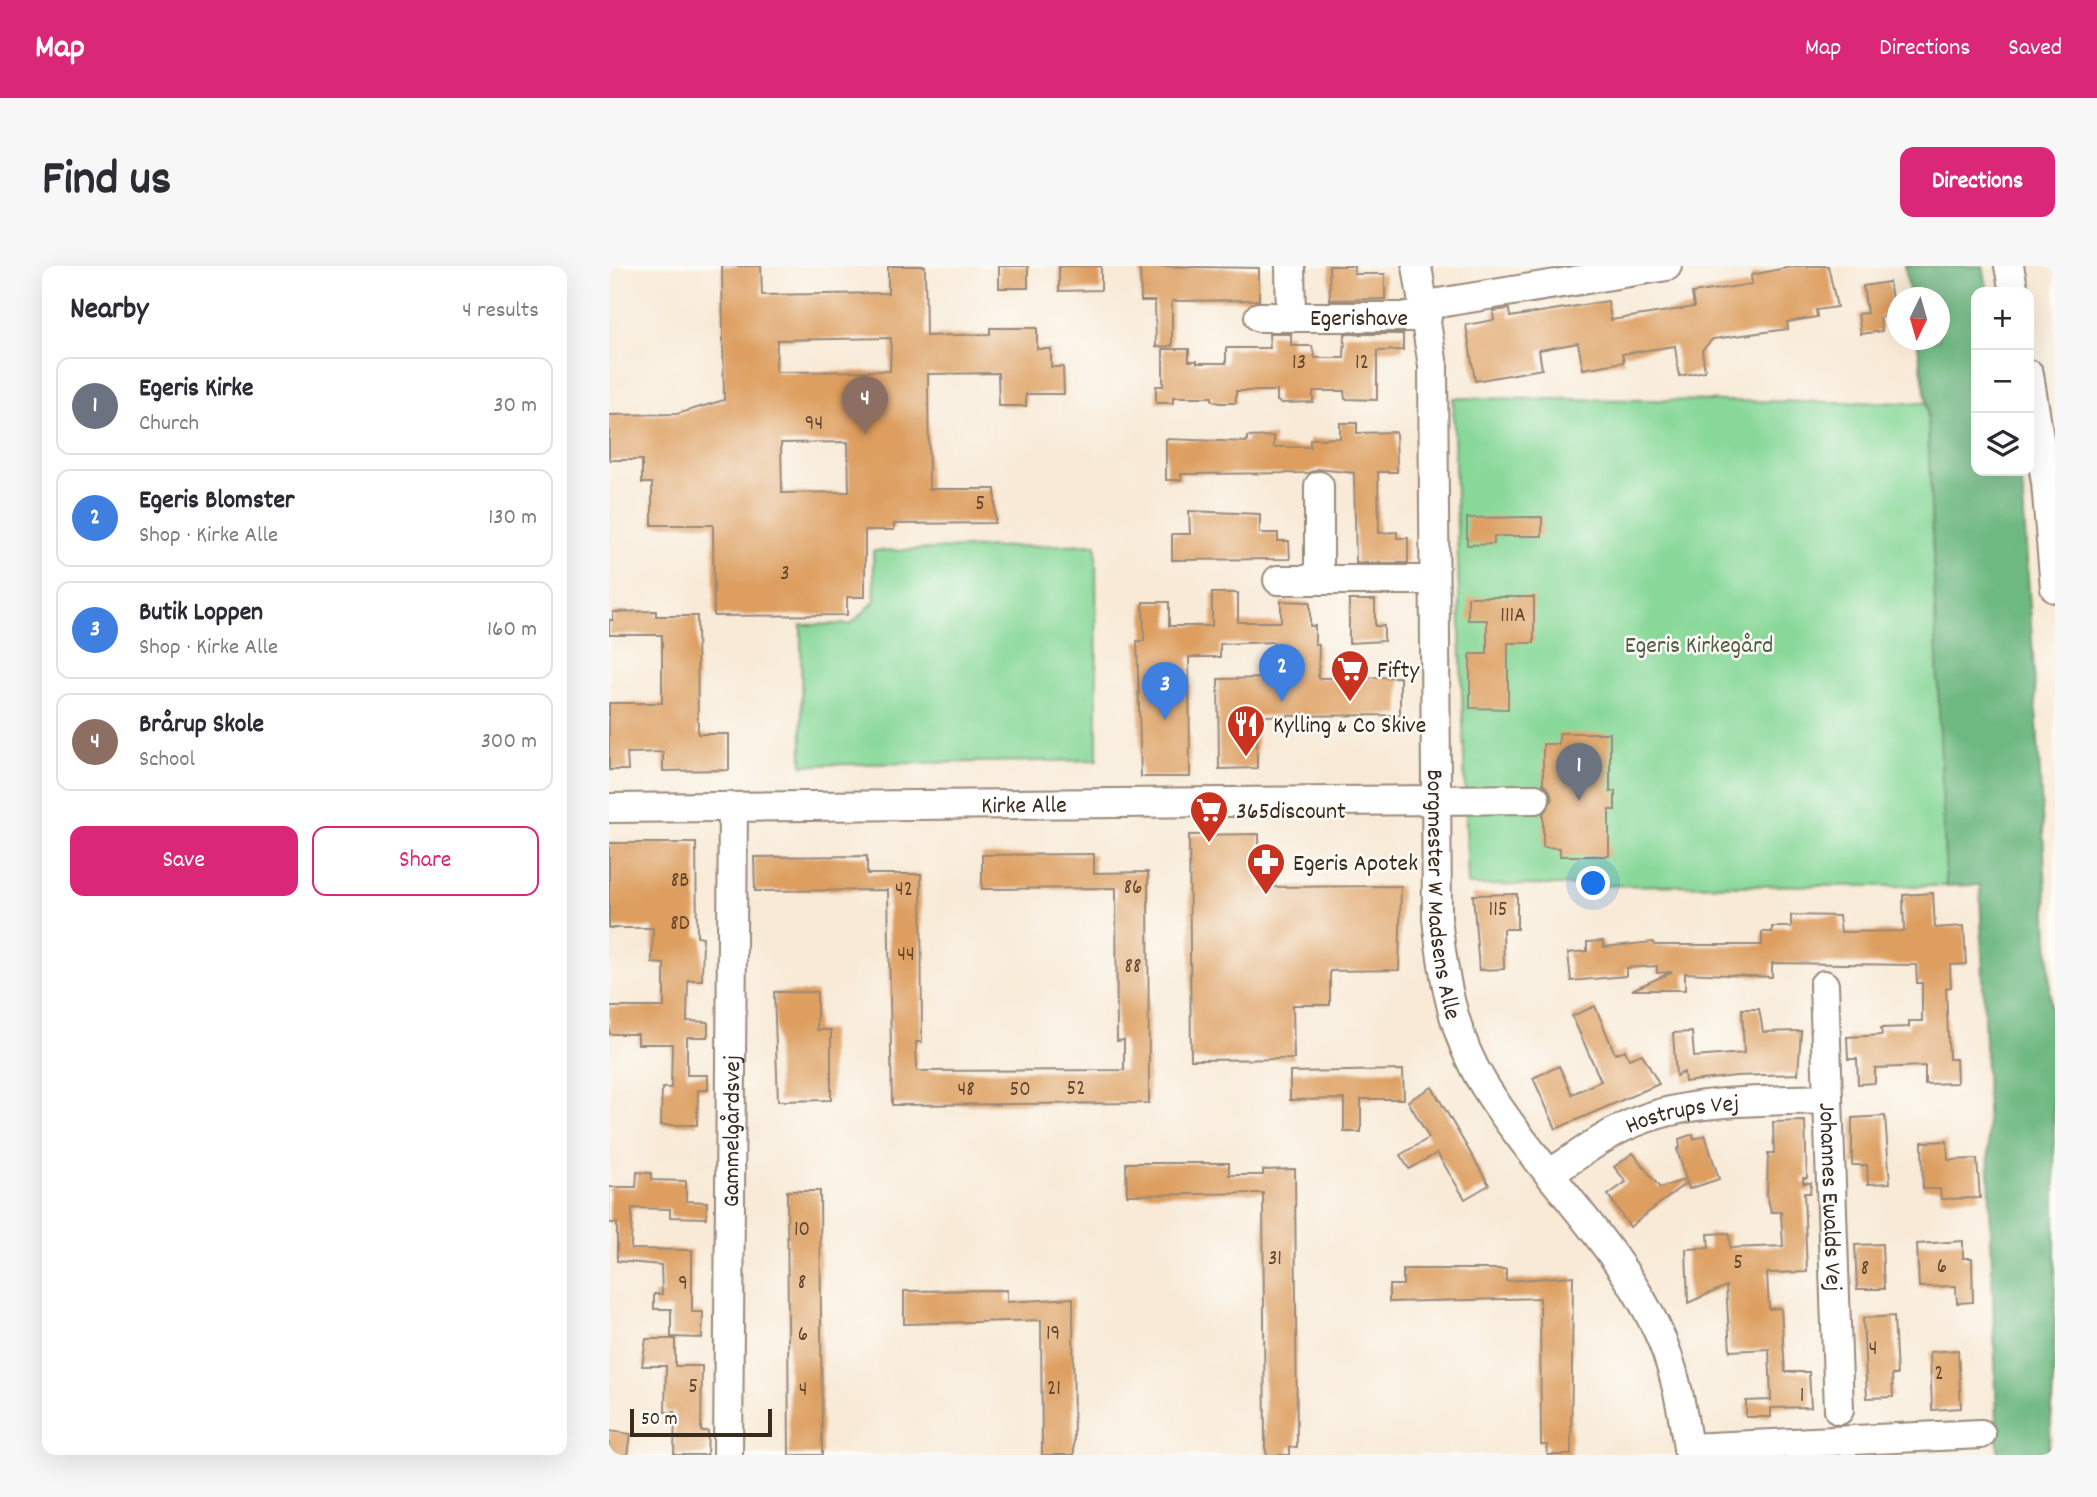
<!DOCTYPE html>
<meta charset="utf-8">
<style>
body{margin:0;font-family:Dekko,sans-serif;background:#f7f7f7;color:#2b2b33}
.controls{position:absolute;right:21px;top:21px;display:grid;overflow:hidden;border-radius:14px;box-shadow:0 7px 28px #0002}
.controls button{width:63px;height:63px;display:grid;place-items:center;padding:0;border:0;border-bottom:2px solid #e1e1e2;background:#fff;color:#2b2b33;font:35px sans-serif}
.compass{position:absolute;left:1278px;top:21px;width:63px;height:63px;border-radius:50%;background:#fff;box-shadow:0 7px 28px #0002;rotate:185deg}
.scale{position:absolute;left:21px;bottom:18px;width:142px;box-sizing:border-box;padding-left:7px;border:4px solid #3b2a1e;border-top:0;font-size:19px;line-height:24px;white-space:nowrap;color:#3b2a1e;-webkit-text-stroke:5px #fdfcf7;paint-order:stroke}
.you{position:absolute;left:985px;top:618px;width:24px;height:24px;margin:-18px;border:5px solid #fff;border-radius:50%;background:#1a73e8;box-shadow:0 0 0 10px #1a73e833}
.badge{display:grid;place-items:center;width:46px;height:46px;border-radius:50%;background:#db2777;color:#fff;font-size:23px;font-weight:700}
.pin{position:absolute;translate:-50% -58px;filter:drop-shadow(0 2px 4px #0008)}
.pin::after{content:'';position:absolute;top:37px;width:24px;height:21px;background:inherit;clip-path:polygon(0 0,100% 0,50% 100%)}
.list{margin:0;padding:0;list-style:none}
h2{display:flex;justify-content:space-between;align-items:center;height:91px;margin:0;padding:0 28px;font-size:30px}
h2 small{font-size:23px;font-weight:400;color:#7c7c81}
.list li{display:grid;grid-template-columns:46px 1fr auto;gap:21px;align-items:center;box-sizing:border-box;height:98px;margin:0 14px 14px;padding:0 14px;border:2px solid #e1e1e2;border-radius:14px}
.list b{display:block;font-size:26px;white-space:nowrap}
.list p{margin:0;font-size:23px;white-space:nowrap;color:#7c7c81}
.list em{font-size:23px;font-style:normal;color:#7c7c81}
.actions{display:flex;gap:14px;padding:21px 28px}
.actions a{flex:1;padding:16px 0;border:2px solid #db2777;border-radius:14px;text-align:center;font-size:24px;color:#db2777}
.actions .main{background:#db2777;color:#fff}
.icon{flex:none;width:38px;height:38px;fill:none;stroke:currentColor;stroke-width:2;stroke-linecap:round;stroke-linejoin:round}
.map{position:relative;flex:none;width:1446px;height:1189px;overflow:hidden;border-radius:14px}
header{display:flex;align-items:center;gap:42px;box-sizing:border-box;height:98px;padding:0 35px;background:#db2777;color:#fff}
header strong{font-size:33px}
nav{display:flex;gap:38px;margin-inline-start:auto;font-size:24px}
.intro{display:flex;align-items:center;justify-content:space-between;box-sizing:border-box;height:168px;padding:0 42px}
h1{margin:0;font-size:49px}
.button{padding:18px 32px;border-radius:14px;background:#db2777;color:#fff;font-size:24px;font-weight:700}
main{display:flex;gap:42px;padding:0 42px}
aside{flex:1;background:#fff;border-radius:14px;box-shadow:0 7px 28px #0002}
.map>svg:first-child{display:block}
</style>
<header>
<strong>Map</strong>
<nav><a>Map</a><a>Directions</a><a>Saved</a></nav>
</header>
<div class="intro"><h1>Find us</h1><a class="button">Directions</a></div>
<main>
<aside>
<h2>Nearby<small>4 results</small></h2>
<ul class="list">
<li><span class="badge" style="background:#6b7280">1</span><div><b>Egeris Kirke</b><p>Church</p></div><em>30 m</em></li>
<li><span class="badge" style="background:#3f7fe0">2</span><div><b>Egeris Blomster</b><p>Shop · Kirke Alle</p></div><em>130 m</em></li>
<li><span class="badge" style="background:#3f7fe0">3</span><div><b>Butik Loppen</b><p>Shop · Kirke Alle</p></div><em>160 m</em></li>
<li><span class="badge" style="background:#8d6e63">4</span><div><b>Brårup Skole</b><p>School</p></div><em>300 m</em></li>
</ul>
<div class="actions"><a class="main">Save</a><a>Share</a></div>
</aside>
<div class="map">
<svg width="1446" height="1189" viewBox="0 0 1446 1189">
<rect width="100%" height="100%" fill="#fdfcf7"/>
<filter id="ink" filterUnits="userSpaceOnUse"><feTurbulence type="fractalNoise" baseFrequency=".0143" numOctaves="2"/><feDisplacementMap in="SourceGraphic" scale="14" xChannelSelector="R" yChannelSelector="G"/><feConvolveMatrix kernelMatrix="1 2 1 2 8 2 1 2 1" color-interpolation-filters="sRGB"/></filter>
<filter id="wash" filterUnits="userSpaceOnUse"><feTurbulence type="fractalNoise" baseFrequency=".00686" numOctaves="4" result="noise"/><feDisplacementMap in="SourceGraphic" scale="28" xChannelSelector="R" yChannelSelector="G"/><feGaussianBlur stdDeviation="1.57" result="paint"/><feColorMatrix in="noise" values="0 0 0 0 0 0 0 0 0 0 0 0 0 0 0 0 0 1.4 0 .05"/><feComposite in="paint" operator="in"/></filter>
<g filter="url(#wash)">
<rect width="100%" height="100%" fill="#f8ead7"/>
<!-- green -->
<g fill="#88d899" stroke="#62815c" stroke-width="2">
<polygon points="844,132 1318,137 1337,620 859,619"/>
<polygon points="487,278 488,494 193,499 192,359 242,358 266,335 264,285"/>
</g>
<!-- forest -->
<path fill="#6eb881" stroke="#547150" stroke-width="2" d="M1296,0H1374L1379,26H1367V205H1411L1413,218C1430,475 1446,731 1446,989C1446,1039 1446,1146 1438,1189H1389L1371,619L1337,620L1318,137L1308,74H1330V32L1301,31Z"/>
<g id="blocks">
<!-- building -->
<g fill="#dd9e5e" fill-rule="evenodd">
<path d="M113,0H152L153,29L279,27V0H316L317,70L381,68V62H428V83H442V101H454L455,128H417V140H390L389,107L319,108L320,223H386V257L285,258V264H256V331H238V349L105,350L104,259H43V217H33V194H0V149L68,148L115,134ZM282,72L281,105L167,106L168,74ZM239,176L240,226L173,227L172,177Z"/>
<rect x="390" y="0" width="29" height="22"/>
<polygon points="450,0 492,0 492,24 450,25"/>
<polygon points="531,0 650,2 650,34 563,35 563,80 547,81 546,35 532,35"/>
<polygon points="720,0 745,0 745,8 776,8 776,33 721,34"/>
<polygon points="1187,0 1219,0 1228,41 1207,44 1208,51 1178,56 1179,63 1104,73 1093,84 1096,105 1070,110 1066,80 1013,88 1015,96 974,103 969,77 930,84 933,103 866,115 857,59 885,54 884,45 900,43 901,51 999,35 1002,54 1085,41 1083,27 1143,18 1142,9"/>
<polygon points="1280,16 1286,49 1271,51 1273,65 1252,68 1249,48 1258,47 1254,20"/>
<polygon points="660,68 682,68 682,80 703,80 706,92 735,92 736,68 794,68 794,84 768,85 768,134 736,133 735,125 704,125 704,136 673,137 668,135 668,125 627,125 627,137 610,137 603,135 603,131 564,131 564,137 547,137 547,120 554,120 554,83 580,83 580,95 588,95 588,97 617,97 617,82 661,82"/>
<polygon points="731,157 748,157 748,167 787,166 788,206 769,206 770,267 788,266 788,272 799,272 799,297 747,297 745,207 709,203 700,207 572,208 572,214 557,214 557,173 638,176 638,171 665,170 665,181 701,181 701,173 731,172"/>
<polygon points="580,245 651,248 651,267 669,267 669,275 680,275 681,293 563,294 563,268 581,268"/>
<polygon points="933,251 933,270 885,270 885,278 858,279 858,252"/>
<polygon points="603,327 629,327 629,356 672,356 672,335 701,336 701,360 706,360 706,379 710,379 709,412 791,411 791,449 648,450 648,502 610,503 609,413 665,412 665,376 611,378 611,391 580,391 581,511 532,511 528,375 535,375 534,336 560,336 560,360 603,360"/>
<polygon points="859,331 925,331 925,377 899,377 899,443 861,442 861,388 878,388 878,354 859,354"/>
<polygon points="740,334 766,334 766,360 775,360 775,375 740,377"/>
<polygon points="47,345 47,350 88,350 89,468 120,468 120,504 54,505 54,486 18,487 19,504 0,504 0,437 53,437 53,369 0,369 0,354 4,354 4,346"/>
<polygon points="950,467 1001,467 1001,526 1006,525 1006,544 1000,544 1000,590 951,590 951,582 934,581 934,548 943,534 941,525 934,518 934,478 950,478"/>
<polygon points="650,568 651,621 792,620 790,704 721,705 721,739 684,739 685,793 582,794 580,569"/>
<polygon points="0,577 87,577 88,670 94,671 93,714 79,714 78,755 99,756 99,771 78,771 78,809 99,809 99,824 89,824 88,859 52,859 53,822 62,822 63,778 29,778 29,768 0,768 0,741 55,741 55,698 43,697 44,662 0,662"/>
<polygon points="485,588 485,607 539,606 540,837 283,839 279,624 146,625 145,591 258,590 258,608 312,608 313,776 307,776 308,805 515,804 515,774 508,775 507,622 373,623 373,589"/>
<polygon points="1324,627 1326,662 1355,660 1357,698 1341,699 1342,721 1337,722 1340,793 1347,793 1348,817 1316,818 1316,800 1266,802 1266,817 1249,818 1248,793 1239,793 1238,771 1273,769 1272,762 1300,761 1300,755 1313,755 1313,717 1308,717 1307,699 1163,697 1163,711 1076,707 1076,724 1023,724 1063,706 1048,707 1048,700 1017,702 1017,710 962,715 959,687 978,685 978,676 994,675 995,681 1044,676 1045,679 1153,679 1153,666 1163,666 1163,661 1182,661 1182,649 1230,650 1232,666 1295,665 1294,629"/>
<polygon points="908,628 908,663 894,663 895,703 870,704 864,629"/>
<polygon points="165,726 208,726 208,764 222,764 222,834 169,835"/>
<polygon points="986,740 1006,788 1016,784 1020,793 1033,788 1050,818 947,863 924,812 950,800 963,828 992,815 963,750"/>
<polygon points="1133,743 1150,743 1154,766 1192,765 1189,808 1127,810 1076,816 1075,806 1067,810 1064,767 1083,766 1085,791 1135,787"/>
<polygon points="794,804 795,833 752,833 752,866 735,866 735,833 681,834 681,806"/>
<polygon points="823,821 880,919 856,933 828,887 800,903 791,889 820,872 799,835"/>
<polygon points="1276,850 1281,917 1259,918 1258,899 1243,899 1243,852"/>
<polygon points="1196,855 1198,912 1194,912 1194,917 1202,917 1201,927 1195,927 1198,1006 1158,1007 1160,1043 1172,1042 1176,1106 1200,1106 1202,1141 1162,1142 1162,1151 1137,1151 1137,1135 1162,1134 1160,1083 1121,1085 1117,1020 1079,1037 1077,983 1100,982 1099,968 1120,967 1121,982 1174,980 1172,946 1162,946 1158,929 1159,887 1165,887 1164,856"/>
<polygon points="1084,868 1085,873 1096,869 1110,913 1080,923 1078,916 1021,961 999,929 1017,916 1005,901 1024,887 1051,922 1077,913 1068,883 1071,882 1070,873"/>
<polygon points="1338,875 1339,894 1368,893 1371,932 1332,933 1331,923 1314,923 1313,876"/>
<polygon points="517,897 620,897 620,909 654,909 654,904 686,903 688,1181 680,1181 680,1189 658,1189 656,1181 654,927 518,929"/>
<polygon points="28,906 42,907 42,914 77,915 77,935 98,936 97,952 61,951 61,943 23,942 22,983 83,984 83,1046 94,1046 93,1072 62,1071 62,1043 45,1043 45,1028 53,1028 52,999 8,995 8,957 0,957 0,921 27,921"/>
<polygon points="178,925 211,925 213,1189 180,1189"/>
<polygon points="1354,975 1354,992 1363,992 1364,1036 1348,1037 1347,1020 1310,1021 1308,978"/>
<polygon points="1273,978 1275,1023 1248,1023 1246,979"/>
<polygon points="794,1003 897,1003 897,1015 964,1010 962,1189 939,1189 938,1179 932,1179 931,1032 780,1036 780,1019 794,1019"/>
<polygon points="398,1024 398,1036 464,1032 465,1189 433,1189 432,1054 295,1058 295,1025"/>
<polygon points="1285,1050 1288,1109 1283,1109 1284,1131 1258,1132 1254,1052"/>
<polygon points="37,1073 66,1073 66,1100 93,1100 92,1165 99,1165 98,1189 65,1189 66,1146 56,1146 57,1100 33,1100"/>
<polygon points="1349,1084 1352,1142 1323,1144 1321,1086"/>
<polygon points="0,1165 22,1168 19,1189 0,1189"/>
</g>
</g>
</g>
<g filter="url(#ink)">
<use href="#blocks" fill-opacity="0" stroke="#9a8a7a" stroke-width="2"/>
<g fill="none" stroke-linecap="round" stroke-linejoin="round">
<defs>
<g id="minor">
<polyline points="681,0 682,51"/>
<path id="s1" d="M808,0L824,100L828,652C834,709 844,770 875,819C927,903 1004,972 1047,1061C1066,1100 1074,1147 1080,1189"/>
<polyline points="1400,0 1405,26"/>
<polyline points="817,39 1058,0"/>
<path id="s2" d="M650,51H818"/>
<polyline points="1420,108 1437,217 1446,322"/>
<polyline points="710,220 710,314"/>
<polyline points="669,314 825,314"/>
<path id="s3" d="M0,542L926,533"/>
<path id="s4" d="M1215,719L1230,1144"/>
<path id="s5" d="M940,908C964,893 987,875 1013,862C1075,831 1152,836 1219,833"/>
<polyline points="1079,1182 1372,1168"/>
<path id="s6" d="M119,1189L124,541"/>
</g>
</defs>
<!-- minor casing -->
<use href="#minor" stroke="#9a8a7a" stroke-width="32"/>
<!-- minor -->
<use href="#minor" stroke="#fff" stroke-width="28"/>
</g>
</g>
<!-- icons -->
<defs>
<symbol id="supermarket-pin" viewBox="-11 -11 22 30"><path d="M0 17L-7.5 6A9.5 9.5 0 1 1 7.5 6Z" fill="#c8321e" stroke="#fdfcf7"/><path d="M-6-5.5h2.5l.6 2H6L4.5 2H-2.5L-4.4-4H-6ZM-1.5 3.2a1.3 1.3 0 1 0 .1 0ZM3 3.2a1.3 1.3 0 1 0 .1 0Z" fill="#fff"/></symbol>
<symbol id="restaurant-pin" viewBox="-11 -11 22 30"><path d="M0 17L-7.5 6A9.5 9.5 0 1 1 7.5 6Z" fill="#c8321e" stroke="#fdfcf7"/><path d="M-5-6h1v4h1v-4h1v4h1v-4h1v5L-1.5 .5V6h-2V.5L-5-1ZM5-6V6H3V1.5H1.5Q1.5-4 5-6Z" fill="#fff"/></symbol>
<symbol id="pharmacy-pin" viewBox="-11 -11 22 30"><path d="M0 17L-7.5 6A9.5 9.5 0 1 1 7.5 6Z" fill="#c8321e" stroke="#fdfcf7"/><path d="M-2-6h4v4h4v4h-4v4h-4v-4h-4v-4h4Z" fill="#fff"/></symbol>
</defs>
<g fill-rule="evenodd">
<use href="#supermarket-pin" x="719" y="381" width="44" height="60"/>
<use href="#restaurant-pin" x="615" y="436" width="44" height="60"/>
<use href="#supermarket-pin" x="578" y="522" width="44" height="60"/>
<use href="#pharmacy-pin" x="635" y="574" width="44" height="60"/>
</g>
<g text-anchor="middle" stroke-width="5" stroke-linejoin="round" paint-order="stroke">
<!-- number labels -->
<g font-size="21" fill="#64472e">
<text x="690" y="102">13</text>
<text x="753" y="102">12</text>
<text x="205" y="163">94</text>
<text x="371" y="243">5</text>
<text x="176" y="313">3</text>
<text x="904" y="355">111A</text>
<text x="71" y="620">8B</text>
<text x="524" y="627">86</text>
<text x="295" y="629">42</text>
<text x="889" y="649">115</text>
<text x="71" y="663">8D</text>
<text x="297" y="694">44</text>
<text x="524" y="706">88</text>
<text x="467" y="828">52</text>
<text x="357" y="829">48</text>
<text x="411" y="829">50</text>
<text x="193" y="969">10</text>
<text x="666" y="998">31</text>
<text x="1129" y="1002">5</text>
<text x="1333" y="1006">6</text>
<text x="1256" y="1008">8</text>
<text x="193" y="1022">8</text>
<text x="74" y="1023">9</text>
<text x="444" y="1073">19</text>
<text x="194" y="1074">6</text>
<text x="1264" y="1088">4</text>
<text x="1330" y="1113">2</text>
<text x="84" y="1126">5</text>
<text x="445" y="1128">21</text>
<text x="194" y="1129">4</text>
<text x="1193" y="1135">1</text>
</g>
<!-- street labels -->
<g font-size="24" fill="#3b2a1e" stroke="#fdfcf7">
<text dy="8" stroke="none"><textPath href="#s2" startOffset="100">Egerishave</textPath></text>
<text dy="8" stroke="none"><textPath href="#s3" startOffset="415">Kirke Alle</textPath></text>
<text dy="8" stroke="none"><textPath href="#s1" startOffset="630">Borgmester W Madsens Alle</textPath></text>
<text dy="8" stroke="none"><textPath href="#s5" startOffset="149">Hostrups Vej</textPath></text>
<text dy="8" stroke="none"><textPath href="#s6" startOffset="324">Gammelgårdsvej</textPath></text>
<text dy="8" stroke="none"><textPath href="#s4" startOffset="212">Johannes Ewalds Vej</textPath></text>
</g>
<!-- park labels -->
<g font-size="24" fill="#525e43" stroke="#fdfcf7">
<text x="1090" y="386">Egeris Kirkegård</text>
</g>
<!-- poi labels -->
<g font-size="24" fill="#3b2a1e" stroke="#fdfcf7" text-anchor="start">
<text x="768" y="411">Fifty</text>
<text x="664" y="466">Kylling &amp; Co Skive</text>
<text x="627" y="552">365discount</text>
<text x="684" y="604">Egeris Apotek</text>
</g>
</g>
</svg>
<div class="controls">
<button>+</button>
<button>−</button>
<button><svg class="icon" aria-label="layers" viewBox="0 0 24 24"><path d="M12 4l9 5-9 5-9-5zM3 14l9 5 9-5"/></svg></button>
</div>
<svg class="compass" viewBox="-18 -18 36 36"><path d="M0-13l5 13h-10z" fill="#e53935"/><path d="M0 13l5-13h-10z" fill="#7c7c81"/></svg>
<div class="scale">50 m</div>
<div class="you"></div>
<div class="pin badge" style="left:970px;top:535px;background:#6b7280">1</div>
<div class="pin badge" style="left:673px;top:436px;background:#3f7fe0">2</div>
<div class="pin badge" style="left:556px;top:454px;background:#3f7fe0">3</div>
<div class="pin badge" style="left:256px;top:168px;background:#8d6e63">4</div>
</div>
</main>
